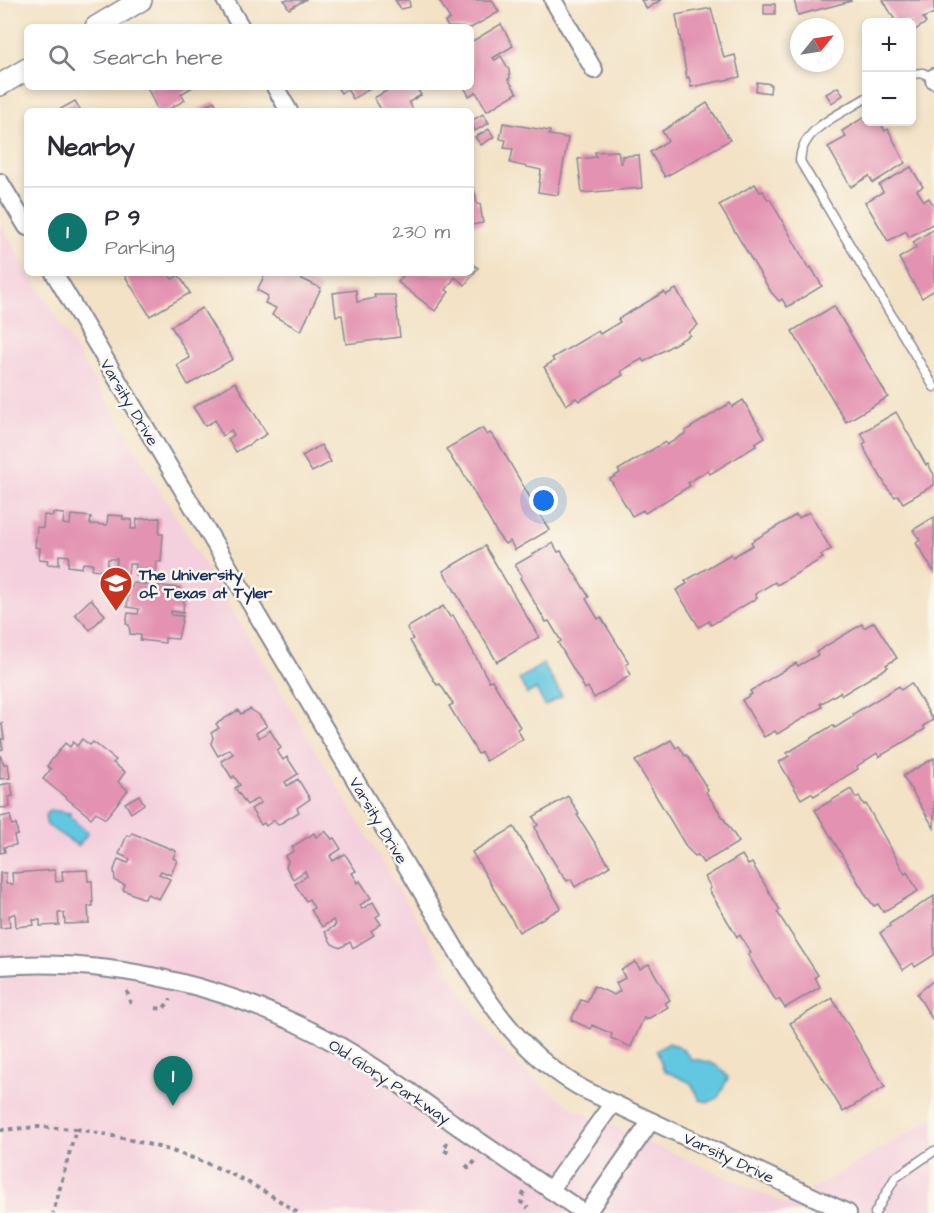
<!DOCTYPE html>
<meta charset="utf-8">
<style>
body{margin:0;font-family:"Architects Daughter",sans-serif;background:#f2f2f3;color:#2b2b33}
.controls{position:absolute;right:18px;top:18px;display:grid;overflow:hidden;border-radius:9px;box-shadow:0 3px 9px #0003}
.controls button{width:54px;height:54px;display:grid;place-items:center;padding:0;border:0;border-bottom:2px solid #e1e1e2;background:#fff;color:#2b2b33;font:30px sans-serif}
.compass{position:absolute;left:790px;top:18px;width:54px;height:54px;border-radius:50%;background:#fff;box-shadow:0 3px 9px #0003;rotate:60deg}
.you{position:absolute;left:544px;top:501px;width:21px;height:21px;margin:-15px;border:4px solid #fff;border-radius:50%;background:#1a73e8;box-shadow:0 0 0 9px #1a73e833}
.badge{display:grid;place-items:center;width:39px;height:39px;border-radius:50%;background:#0f766e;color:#fff;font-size:20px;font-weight:700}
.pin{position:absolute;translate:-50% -50px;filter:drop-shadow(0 2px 3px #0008)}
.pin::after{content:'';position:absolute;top:32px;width:21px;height:18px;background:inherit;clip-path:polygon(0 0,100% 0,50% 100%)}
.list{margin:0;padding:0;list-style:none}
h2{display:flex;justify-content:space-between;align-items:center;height:78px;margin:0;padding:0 24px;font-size:26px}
h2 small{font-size:20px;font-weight:400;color:#7c7c81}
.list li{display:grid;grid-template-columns:39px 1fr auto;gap:18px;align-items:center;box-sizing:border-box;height:90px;padding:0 24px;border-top:2px solid #e1e1e2}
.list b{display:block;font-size:22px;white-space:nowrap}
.list p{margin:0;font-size:20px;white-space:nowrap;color:#7c7c81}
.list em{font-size:20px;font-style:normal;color:#7c7c81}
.icon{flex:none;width:33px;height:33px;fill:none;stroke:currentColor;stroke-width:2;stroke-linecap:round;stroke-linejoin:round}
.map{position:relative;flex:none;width:934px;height:1213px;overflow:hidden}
.search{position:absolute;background:#fff;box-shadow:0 3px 9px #0003;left:24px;top:24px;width:450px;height:66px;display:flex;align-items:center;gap:15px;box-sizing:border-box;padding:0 21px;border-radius:9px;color:#7c7c81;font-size:22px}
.panel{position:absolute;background:#fff;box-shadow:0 3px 9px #0003;left:24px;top:108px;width:450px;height:168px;border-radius:9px}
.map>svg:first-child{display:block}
</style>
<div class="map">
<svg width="934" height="1213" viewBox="0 0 934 1213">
<rect width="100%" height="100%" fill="#fbf7ec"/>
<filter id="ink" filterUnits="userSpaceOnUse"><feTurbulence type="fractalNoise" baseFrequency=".0167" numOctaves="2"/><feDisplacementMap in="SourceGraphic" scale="12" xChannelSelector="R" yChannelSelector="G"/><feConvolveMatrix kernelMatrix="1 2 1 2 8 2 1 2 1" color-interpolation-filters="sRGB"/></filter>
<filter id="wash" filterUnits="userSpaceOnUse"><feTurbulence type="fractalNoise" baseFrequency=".008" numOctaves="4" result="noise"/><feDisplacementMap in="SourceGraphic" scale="24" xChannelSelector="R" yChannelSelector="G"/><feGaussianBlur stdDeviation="1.35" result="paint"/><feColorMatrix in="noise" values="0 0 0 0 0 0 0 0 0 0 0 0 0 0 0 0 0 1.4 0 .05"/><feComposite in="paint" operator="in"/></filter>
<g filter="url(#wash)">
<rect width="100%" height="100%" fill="#f3e2c6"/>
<!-- built -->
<polygon fill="#f4cfdd" points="0,223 27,268 27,273 30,273 436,951 490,1036 514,1061 543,1087 575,1109 786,1204 934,1118 934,1213 0,1213"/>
<!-- water -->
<g fill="#62c7e0" stroke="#3e7b9f" stroke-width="1.5">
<polygon points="543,664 562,696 545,706 536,689 527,694 519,679"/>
<polygon points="49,810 70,813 70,817 88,833 78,846 47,825 45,817"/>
<path d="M669,1043L684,1050L691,1059C708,1061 719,1063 728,1078L718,1098L709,1102L700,1100L691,1083L663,1070L657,1050Z"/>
</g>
<g id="blocks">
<!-- building -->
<g fill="#e392b1">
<polygon points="284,0 305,0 289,9"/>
<polygon points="395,0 409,0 410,7 401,9"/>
<polygon points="439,0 492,0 499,12 471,28 448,27 445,22 450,19"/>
<polygon points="641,0 661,0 647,9"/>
<polygon points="794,0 850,0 851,1 798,15"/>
<polygon points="883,0 934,0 934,13 923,18 926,23 912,32 912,22 896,22"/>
<rect x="764" y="4" width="11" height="10"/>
<polygon points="711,8 724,58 735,55 740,77 691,87 689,77 687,78 676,15"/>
<polygon points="501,24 513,46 493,58 495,60 501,56 509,70 510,78 508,79 517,93 487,111 476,92 469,96 464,87 471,87 471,42"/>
<polygon points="757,82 771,84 770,93 756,91"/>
<polygon points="147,87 193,87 181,94 185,100 166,111 158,111"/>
<polygon points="337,87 373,87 353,99 347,89 341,93"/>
<polygon points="393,87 416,87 421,95 409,102 414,111 382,111 374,98"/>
<polygon points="838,87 843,95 832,103 826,94"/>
<polygon points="75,101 81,111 57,111"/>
<polygon points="214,101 220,111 197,111"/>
<polygon points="707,103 730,140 665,177 650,152 668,141 662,131"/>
<polygon points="483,114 489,123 475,131 471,121"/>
<polygon points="866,116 866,122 880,122 885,131 888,129 905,163 873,183 869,176 851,187 828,147 846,137 842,131"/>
<polygon points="503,123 550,131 549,135 568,138 558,195 538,192 541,170 510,163 513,149 504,148 506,140 500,139"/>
<polygon points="489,129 494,137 481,145 475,137"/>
<polygon points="618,151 620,163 622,163 622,156 639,155 642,188 582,193 578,159 596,157 595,152"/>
<polygon points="911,167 923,187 917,190 924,201 929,198 934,206 934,223 909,237 906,231 888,241 865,202 883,192 879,185"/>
<polygon points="755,184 760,192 763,191 768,200 770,199 809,269 811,267 822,286 787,307 782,299 779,301 771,292 719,205"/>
<polygon points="471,188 474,188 477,204 480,204 483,223 471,225"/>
<polygon points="934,229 934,290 922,298 899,258 916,248 913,242"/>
<polygon points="471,263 478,268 465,285 455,277 446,290 449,292 435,311 398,282 405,273 471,273"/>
<polygon points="123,273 168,273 172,279 179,275 190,293 150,316"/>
<polygon points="266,273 290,273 321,288 301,331 272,315 276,308 265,303 268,296 257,290"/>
<polygon points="676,289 698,325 688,332 690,335 644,362 642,359 621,371 623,375 579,401 576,398 566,405 544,367 554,361 552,358 598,331 600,334 620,322 618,319 664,292 666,295"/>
<polygon points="356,290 357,302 375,298 374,295 395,295 400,337 346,344 342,315 336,316 333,293"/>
<polygon points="834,306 888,397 846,422 792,331"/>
<polygon points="202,308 233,359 188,385 177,365 190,358 171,326"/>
<polygon points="235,382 267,434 236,452 228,439 234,435 231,430 222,436 215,420 205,426 193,407"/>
<polygon points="743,400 765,437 755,443 756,446 710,474 708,470 688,483 690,486 645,513 643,510 632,516 610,479 620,473 618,470 665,442 667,445 686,433 685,431 730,403 732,407"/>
<polygon points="896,412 926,465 928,464 934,475 934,485 903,503 898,495 895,497 888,489 867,454 863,444 866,442 861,433"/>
<polygon points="482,428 487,435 490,433 497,441 549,530 515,550 510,541 505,544 498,535 459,466 457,467 446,449"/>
<polygon points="321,445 331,462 312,472 302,456"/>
<polygon points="809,512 831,549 821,555 823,558 777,585 775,582 755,594 757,598 711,625 709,621 699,627 676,590 687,584 685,581 731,554 733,557 753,545 751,542 796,515 799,518"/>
<polygon points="53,513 64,514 63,524 70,525 71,515 91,517 90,524 107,525 108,515 123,516 123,519 132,520 131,529 136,529 137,519 160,518 159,534 163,534 161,562 157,561 156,573 152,572 152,576 135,575 136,564 129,564 128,574 116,572 117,559 108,559 107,571 92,569 93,564 83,563 82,568 68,566 69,556 59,555 59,565 47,564 48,560 39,559 40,548 35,547 37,527 43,528 44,515 53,516"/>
<polygon points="934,517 934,572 916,543 920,540 913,530"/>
<polygon points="553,543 558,552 561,551 589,597 586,599 598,619 601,617 629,663 626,665 631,675 594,698 588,687 585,689 558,643 561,641 549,621 546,622 520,578 522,576 515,565"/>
<polygon points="485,546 539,637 497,662 443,571"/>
<polygon points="133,583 180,588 180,596 184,596 183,613 171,611 171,615 183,616 178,639 165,638 165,643 140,640 141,635 130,634 129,625 126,624 128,613 138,614 139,609 127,607 129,587 132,587"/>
<polygon points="91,599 105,615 90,630 75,614"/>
<polygon points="443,606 450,617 453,615 489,681 492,680 520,727 517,729 523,739 486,761 481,752 478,754 449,706 453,704 440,684 437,685 410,641 413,639 407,628"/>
<polygon points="874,622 897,658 886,665 888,667 842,695 840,692 820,704 822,707 777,734 775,731 764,737 742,700 752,694 750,691 796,663 798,666 818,655 816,652 862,624 864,628"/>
<polygon points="911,683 933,720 923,726 925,729 879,757 877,753 857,766 858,769 814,796 811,793 801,799 779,762 789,756 787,753 833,725 835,728 854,716 853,714 899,686 901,690"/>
<polygon points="250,709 259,715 267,726 256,733 259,738 270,730 281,748 277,751 283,760 287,757 298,774 285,782 287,786 298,779 310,799 297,808 299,812 278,825 274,820 266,826 264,823 261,825 251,809 261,803 258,798 247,805 235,788 240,785 234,776 232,778 221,761 233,754 230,749 218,756 211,744 213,737 211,733 219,728 216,724 238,710 241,714"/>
<polygon points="2,723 4,739 1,739 3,749 0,750 0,724"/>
<polygon points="82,739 90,745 93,742 116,760 113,763 125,772 118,782 128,790 105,819 96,812 91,818 43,779 51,769 47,766 65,743 70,747 73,742 77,746"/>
<polygon points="671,740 676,748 679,746 685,756 687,755 708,790 706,792 739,842 703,863 698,855 695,856 687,848 635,761"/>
<polygon points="0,755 4,764 8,764 10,778 0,779"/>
<polygon points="934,758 934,828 903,776"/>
<polygon points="11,783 13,796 9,797 10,807 0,808 0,785"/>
<polygon points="851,789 856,798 859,796 864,805 866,804 905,874 907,872 918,891 883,912 878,904 874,906 867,897 815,810"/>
<polygon points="139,795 144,804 131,813 125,803"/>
<polygon points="568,796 579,814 577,815 610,866 575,887 571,879 567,881 560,872 539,838 535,827 538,825 533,817"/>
<polygon points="10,815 12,825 16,824 18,835 14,836 16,845 4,847 5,852 0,853 0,817"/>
<polygon points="514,827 561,908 519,932 472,852"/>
<polygon points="325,831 332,839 334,838 341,849 330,856 333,861 345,854 356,871 352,873 358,883 360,881 371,898 360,905 362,909 373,902 380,914 376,917 381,924 371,931 374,935 353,948 350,942 340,948 332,944 325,932 336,925 333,920 322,927 311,910 314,908 309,899 306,901 295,884 307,876 305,871 293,879 286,867 288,861 285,856 294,851 292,847 314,833 316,837"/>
<polygon points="132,833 176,851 173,858 177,860 171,875 161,871 159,874 170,879 159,899 147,894 145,899 123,890 125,885 115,881 114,870 118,859 128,863 130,859 119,854 127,835 130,836"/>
<polygon points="742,855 748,865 752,863 780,910 777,912 818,975 815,977 820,987 785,1008 779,999 776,1001 748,955 751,953 740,935 737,937 709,890 711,888 705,877"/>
<polygon points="55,870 56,882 63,881 62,871 87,870 88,881 92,881 93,906 88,906 89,923 65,924 64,913 58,913 59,925 40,926 40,920 33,920 34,925 16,927 15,913 9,916 10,927 0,928 0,873 6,873 6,884 13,884 12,873"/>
<polygon points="934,896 934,955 915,967 913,963 903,970 880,933 890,926 889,924"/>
<polygon points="635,962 640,969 649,964 670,1000 665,1003 668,1007 646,1020 644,1017 631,1047 611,1038 612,1034 592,1025 591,1029 571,1020 581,1000 587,1002 594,986 614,995 620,991 616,983 625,978 621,970"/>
<polygon points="934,980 934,1022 917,994"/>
<polygon points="832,998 885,1087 843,1112 790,1023"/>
</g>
</g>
</g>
<g filter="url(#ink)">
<use href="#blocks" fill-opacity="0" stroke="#878892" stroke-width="1.5"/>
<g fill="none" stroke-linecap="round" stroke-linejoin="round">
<defs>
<g id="service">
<polyline points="912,74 923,73 933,78"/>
<path d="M866,98C841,114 801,128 800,161L934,387"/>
<polyline points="875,1213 895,1178 934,1151"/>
</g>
<g id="minor">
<polyline points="225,0 241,27"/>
<polyline points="553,0 594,70"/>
<polyline points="934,77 934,80"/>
<polyline points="275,87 289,111"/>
<polyline points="0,182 27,227"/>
<path d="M54,273L458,953C492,1009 526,1058 585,1090L848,1213"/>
<path d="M0,966C116,957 239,989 340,1046C380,1069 416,1096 453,1123C497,1153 541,1183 584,1213"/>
<polyline points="550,1190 613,1103"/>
<polyline points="587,1213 651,1121"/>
</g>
<g id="tertiary">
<polyline points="96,27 141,0"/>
<polyline points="0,85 27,69"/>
</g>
</defs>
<!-- service casing -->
<use href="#service" stroke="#878892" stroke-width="11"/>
<!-- minor casing -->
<use href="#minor" stroke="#878892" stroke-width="20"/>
<!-- tertiary casing -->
<use href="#tertiary" stroke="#878892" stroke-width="24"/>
<!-- path -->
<g stroke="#878892" stroke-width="4" stroke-dasharray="4.5 4.5" stroke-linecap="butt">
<polyline points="127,991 130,1002 135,1003"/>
<polyline points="156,1008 163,1009 171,999"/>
<path d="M76,1129C162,1144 226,1163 298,1213"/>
<polyline points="0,1130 38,1127 76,1129 53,1213"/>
<polyline points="447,1142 444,1150 449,1153"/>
<polyline points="466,1165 469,1168 477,1159"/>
<polyline points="524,1192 521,1202 528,1208"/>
</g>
<!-- service -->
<use href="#service" stroke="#fff" stroke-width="8"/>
<!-- minor -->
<use href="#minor" stroke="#fff" stroke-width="16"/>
<!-- tertiary -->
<use href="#tertiary" stroke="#fff" stroke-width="21"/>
</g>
</g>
<!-- icons -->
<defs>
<symbol id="university-pin" viewBox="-11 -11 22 30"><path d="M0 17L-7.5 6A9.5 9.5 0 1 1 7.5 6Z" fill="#c8321e" stroke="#fbf7ec"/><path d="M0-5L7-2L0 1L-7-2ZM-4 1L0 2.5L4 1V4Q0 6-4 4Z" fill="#fff"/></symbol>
</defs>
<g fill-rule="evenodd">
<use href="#university-pin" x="97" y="564" width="38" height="52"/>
</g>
<g text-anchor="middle" stroke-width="5" stroke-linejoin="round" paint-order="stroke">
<!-- street labels -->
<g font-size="16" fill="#1b2f5e" stroke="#fbf7ec">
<text transform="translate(130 402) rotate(59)" y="6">Varsity Drive</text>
<text transform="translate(379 820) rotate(59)" y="6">Varsity Drive</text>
<text transform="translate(390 1081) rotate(33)" y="6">Old Glory Parkway</text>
<text transform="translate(729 1157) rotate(25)" y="6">Varsity Drive</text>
</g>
<!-- poi labels -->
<g font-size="16" font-weight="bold" fill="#1b2f5e" stroke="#fbf7ec" text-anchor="start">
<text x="139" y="580">The University<tspan x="139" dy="18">of Texas at Tyler</tspan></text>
</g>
</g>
</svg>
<div class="controls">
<button>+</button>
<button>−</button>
</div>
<svg class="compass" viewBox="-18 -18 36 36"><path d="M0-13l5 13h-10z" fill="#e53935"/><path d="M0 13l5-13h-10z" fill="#7c7c81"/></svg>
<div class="you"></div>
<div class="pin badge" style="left:173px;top:1106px">1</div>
<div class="search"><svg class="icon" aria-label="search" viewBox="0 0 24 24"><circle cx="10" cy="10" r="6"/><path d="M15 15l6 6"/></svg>Search here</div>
<section class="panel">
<h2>Nearby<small></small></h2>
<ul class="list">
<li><span class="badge">1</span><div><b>P 9</b><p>Parking</p></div><em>230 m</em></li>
</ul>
</section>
</div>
